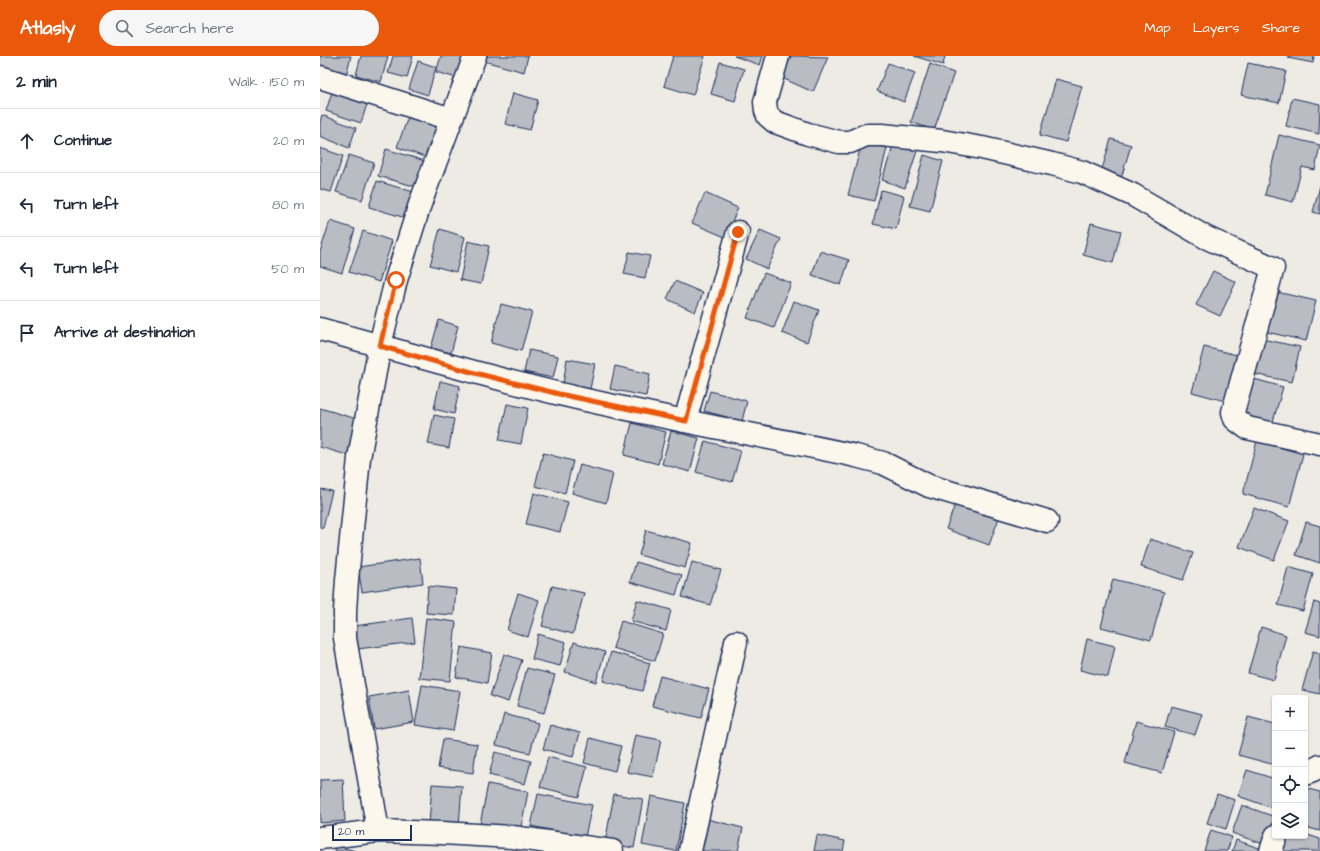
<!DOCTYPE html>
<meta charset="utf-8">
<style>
body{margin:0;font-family:"Architects Daughter",sans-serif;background:#f6f6f7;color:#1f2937}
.controls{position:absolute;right:12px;bottom:12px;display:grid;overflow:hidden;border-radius:4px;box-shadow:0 1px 3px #0004}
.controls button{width:36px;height:36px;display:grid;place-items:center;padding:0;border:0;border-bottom:1px solid #e0e1e3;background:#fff;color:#1f2937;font:20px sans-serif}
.scale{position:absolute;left:12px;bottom:10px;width:80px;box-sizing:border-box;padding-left:4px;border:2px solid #1b2f5e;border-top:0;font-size:11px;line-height:14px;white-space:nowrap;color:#1b2f5e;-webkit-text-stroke:3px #fbf7ec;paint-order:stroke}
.stop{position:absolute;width:12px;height:12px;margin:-9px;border:3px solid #ea580c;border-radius:50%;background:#fff}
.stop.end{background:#ea580c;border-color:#fff;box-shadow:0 1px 4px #0008}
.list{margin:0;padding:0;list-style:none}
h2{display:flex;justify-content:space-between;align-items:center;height:52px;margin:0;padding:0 16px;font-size:17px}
h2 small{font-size:13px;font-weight:400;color:#747a83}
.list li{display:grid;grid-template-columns:26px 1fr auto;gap:12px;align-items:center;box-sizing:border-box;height:64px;padding:0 16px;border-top:1px solid #e0e1e3}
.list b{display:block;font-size:15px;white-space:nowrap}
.list em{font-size:13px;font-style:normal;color:#747a83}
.icon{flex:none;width:22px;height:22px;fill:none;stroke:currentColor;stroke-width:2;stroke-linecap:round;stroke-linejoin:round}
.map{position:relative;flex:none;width:1000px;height:795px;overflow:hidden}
header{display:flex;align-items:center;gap:24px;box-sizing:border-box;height:56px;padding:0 20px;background:#ea580c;color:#fff}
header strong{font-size:19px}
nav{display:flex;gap:22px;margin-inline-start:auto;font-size:14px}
.search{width:280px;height:36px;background:#f6f6f7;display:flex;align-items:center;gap:10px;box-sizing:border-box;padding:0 14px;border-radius:22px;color:#747a83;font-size:15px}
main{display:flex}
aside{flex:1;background:#fff}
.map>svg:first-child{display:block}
</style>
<header>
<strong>Atlasly</strong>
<div class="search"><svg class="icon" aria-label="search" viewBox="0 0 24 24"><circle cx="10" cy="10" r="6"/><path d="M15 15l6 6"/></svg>Search here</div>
<nav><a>Map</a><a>Layers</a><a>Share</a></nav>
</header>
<main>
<aside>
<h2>2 min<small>Walk · 150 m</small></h2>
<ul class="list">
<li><svg class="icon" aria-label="ahead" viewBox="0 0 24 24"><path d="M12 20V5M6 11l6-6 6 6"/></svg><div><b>Continue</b></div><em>20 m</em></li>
<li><svg class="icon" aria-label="left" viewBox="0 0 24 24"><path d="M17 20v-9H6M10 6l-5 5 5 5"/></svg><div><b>Turn left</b></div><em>80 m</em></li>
<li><svg class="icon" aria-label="left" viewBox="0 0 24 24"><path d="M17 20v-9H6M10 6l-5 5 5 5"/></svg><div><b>Turn left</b></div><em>50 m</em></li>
<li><svg class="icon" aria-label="arrive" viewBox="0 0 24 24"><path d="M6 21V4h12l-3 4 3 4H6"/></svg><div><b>Arrive at destination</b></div></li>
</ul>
</aside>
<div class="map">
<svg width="1000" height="795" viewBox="0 0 1000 795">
<rect width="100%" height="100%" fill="#eeebe4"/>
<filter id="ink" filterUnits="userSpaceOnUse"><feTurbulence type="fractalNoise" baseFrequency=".025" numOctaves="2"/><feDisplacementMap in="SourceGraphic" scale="8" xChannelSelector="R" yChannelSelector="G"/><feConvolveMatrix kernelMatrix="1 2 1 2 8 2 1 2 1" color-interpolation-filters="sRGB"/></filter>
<g filter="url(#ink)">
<!-- building -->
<g fill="#b9bcc3" stroke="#1b2f5e">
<polygon points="0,0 31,0 25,23 0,17"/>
<polygon points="41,0 68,0 61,26 36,19"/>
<polygon points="73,0 93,0 87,22 68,17"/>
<polygon points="121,0 144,0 137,22 116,16"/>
<polygon points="161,0 208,0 204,16 160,4"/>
<polygon points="353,0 385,0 373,39 344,30"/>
<polygon points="414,0 443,0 440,9"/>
<polygon points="471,0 508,1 493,36 462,22"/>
<polygon points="594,0 625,0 623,9"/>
<polygon points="969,0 994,0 993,7 968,2"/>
<polygon points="98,5 116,11 108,39 89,33"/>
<polygon points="400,6 424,13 415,45 391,38"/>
<polygon points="568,7 595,17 584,46 557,35"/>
<polygon points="928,7 966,15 959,47 921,39"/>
<polygon points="610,8 634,17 614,74 591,66"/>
<polygon points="736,23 762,30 746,86 720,79"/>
<polygon points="12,36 47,48 41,67 6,55"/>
<polygon points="193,37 218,44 210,74 185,68"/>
<polygon points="972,42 1000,48 999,78 966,70"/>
<polygon points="2,59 36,72 29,92 0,80 0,66"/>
<polygon points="88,61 117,71 107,102 77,91"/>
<polygon points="959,79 1000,89 995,114 982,111 973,146 945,139"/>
<polygon points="791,83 811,89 800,126 780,120"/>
<polygon points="542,86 567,92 554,145 528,139"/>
<polygon points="574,87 597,95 585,132 562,124"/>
<polygon points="0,92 23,100 11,136 0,133"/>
<polygon points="66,93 105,105 97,131 58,120"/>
<polygon points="29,99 54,107 42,144 16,136"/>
<polygon points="604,99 623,105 610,155 590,150"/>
<polygon points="57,125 97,137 89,163 49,151"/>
<polygon points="1000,130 1000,158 993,156"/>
<polygon points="561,134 584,140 576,173 553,168"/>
<polygon points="385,137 418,152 405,181 372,167"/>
<polygon points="10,165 35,173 22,217 0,210 0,196"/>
<polygon points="771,167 801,175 793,207 763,199"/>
<polygon points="120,173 145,181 136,216 110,209"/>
<polygon points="440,174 461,183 447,213 426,203"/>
<polygon points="43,175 72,185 59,226 29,216"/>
<polygon points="148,185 169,190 161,228 140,224"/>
<polygon points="500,195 529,204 521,229 492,219"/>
<polygon points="309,196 330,200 325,222 304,218"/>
<polygon points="893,215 916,226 900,260 876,249"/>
<polygon points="444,217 471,227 454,272 427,262"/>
<polygon points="355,225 383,237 375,256 347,243"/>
<polygon points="957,236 996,245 986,285 947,276"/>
<polygon points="474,245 499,254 487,286 462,277"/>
<polygon points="181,248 212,256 201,295 171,287"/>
<polygon points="119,264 138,270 131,297 111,292"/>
<polygon points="937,282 980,291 972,326 929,317"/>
<polygon points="884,291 921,300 909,346 872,336"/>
<polygon points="209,294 238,300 233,322 204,316"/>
<polygon points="247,303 275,308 270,333 243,328"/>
<polygon points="295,310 330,318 326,340 290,333"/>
<polygon points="927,321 963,331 952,369 917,358"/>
<polygon points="120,325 140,330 134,358 114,353"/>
<polygon points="390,335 427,345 422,365 384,355"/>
<polygon points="187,348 208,352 201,388 179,384"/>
<polygon points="0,352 37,363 27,399 0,391"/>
<polygon points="114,359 134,363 129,392 108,388"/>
<polygon points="312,367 346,376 338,408 304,399"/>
<polygon points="351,375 379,382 370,416 342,408"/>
<polygon points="385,385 421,395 412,426 376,416"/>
<polygon points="937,385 983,398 969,451 923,438"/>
<polygon points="223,397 253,405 245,437 215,430"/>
<polygon points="260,409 293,418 286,447 252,437"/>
<polygon points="0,433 12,435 3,472 0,471"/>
<polygon points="214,437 248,446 240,476 206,468"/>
<polygon points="636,446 679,462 669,489 626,473"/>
<polygon points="934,452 969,465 954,504 919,491"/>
<polygon points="986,466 1000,470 1000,507 976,499"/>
<polygon points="326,474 372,487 365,512 319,499"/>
<polygon points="830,483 873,497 863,524 821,511"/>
<polygon points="100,502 103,527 42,536 38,511"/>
<polygon points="316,506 362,519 356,539 310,526"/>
<polygon points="372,506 401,514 390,549 362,541"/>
<polygon points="968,511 993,518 983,555 958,549"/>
<polygon points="793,523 844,536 831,584 781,571"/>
<polygon points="108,530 136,533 134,559 106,557"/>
<polygon points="232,530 264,537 253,578 222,570"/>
<polygon points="198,537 219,544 208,581 187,574"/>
<polygon points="317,544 351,554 346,575 311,565"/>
<polygon points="994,546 1000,548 1000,580 985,576"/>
<polygon points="92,562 95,586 37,593 34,570"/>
<polygon points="106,562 136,566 130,625 99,622"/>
<polygon points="301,565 343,578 335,605 293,592"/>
<polygon points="941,571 966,579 954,624 928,617"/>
<polygon points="218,578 246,586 240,610 212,603"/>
<polygon points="767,583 795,590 788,621 760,614"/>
<polygon points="254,586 285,596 276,626 245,616"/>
<polygon points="141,591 172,597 167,627 136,621"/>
<polygon points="993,595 1000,597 1000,638 982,634"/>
<polygon points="291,596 330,607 322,635 283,625"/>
<polygon points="184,598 202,604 188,646 170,640"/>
<polygon points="207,612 235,619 224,657 197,650"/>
<polygon points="340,620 389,633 381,662 332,650"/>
<polygon points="102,629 140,635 133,675 95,669"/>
<polygon points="89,634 94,666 54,673 49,641"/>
<polygon points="851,650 882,658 875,679 845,671"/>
<polygon points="184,658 218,667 210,697 176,689"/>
<polygon points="928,661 955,668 955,709 918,699"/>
<polygon points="816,665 854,676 842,717 805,707"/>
<polygon points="230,669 260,677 253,701 223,693"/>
<polygon points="315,679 341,684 333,721 307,716"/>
<polygon points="270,682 301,690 295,715 264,707"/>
<polygon points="123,683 157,688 153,717 118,712"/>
<polygon points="175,696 211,705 205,728 169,719"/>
<polygon points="228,701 267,711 259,741 220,731"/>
<polygon points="927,714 955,723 955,753 918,740"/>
<polygon points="23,723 25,765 0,767 0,724"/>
<polygon points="112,728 142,730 139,770 109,768"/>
<polygon points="168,728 208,736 200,776 160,768"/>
<polygon points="985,732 1000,736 1000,775 985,771"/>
<polygon points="218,738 272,749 265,781 211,770"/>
<polygon points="294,738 323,743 314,792 285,787"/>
<polygon points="897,738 915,744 906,773 887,767"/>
<polygon points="331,740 365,747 356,795 322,789"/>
<polygon points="922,749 955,761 946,789 912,777"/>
<polygon points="387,763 423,772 418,795 379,795"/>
<polygon points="891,774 912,781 907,795 884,795"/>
<polygon points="985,778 1000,783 1000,795 958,795 962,780 985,780"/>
<polygon points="497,779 525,785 523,795 494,795"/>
<polygon points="916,784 942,793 941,795 912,795"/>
<polygon points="16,790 36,795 15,795"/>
</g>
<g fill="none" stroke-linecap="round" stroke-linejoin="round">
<defs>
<g id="minor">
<polyline points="458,0 445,46 446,55 448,60 455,66 488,78 519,86 530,86 546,79 562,79 622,85 662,92 732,108 762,116 813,139 885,181 953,212 913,356 915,363 927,372 1000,388"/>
<polyline points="0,21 131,63"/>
<path d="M0,273C80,295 159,319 240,338C338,361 438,379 536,400L563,407L609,430L727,465"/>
<polyline points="365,365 418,176"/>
<polyline points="985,718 993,715 1000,710"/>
<polyline points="58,775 25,582 25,555 27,524 39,402 60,289 76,224 100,148 155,0"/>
<polyline points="370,795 416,586"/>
<polyline points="951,795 956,780"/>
</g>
<polyline id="tertiary" points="0,782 58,775 122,777 192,781 292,795"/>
</defs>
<!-- minor casing -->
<use href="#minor" stroke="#1b2f5e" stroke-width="25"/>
<!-- tertiary casing -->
<use href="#tertiary" stroke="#1b2f5e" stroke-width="25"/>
<!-- minor -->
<use href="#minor" stroke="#fbf7ec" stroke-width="22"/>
<!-- tertiary -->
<use href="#tertiary" stroke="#fbf7ec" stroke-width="22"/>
</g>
</g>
<g fill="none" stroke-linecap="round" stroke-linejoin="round" filter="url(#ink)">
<!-- route -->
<polyline stroke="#ea580c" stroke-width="5" points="76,224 60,290 155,317 239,338 366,365 418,176"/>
</g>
</svg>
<div class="controls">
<button>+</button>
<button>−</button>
<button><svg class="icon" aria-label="locate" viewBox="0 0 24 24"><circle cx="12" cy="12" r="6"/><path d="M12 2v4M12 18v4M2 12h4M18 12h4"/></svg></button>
<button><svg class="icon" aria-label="layers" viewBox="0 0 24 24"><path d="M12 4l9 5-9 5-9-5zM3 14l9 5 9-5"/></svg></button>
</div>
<div class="scale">20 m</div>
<div class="stop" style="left:76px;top:224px"></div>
<div class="stop end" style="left:418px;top:176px"></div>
</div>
</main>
